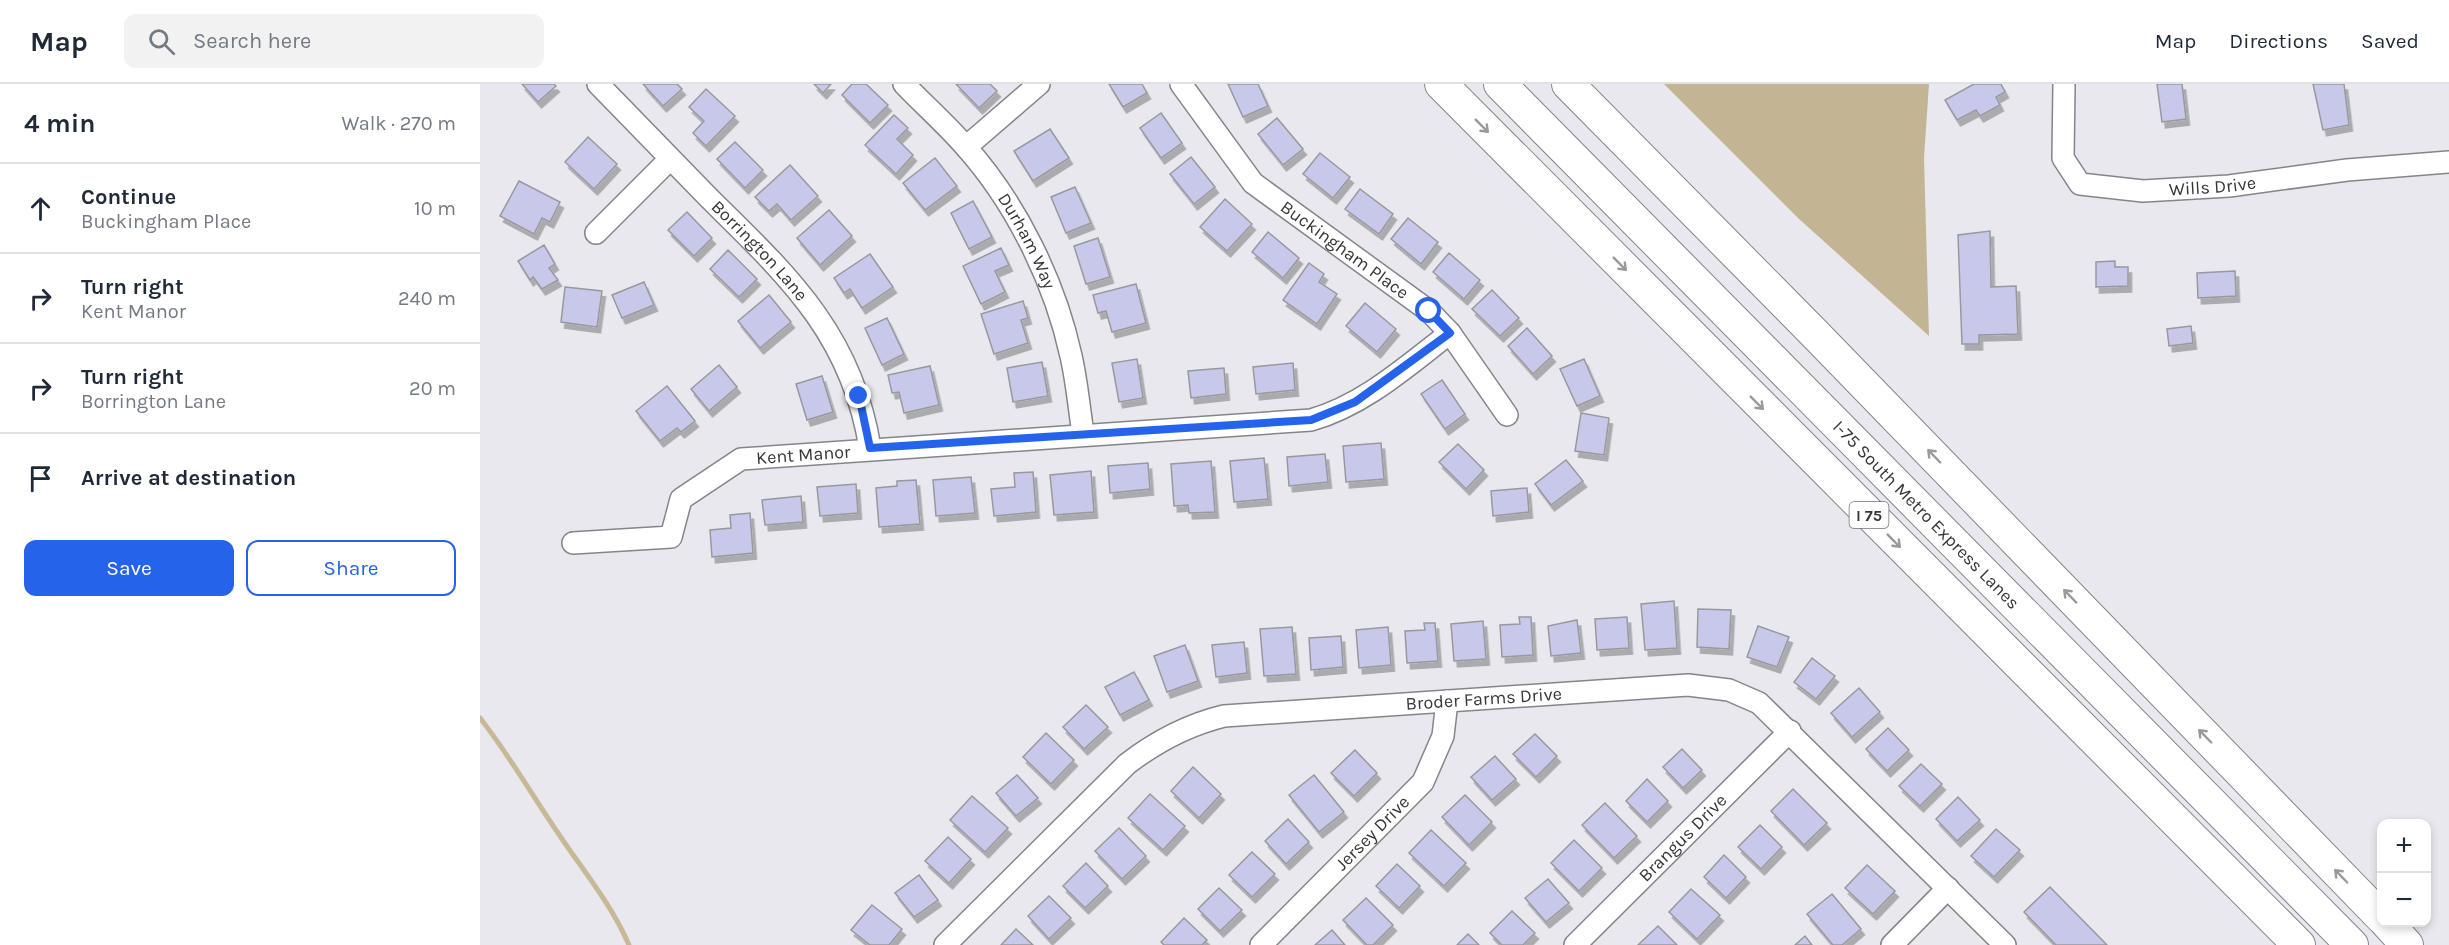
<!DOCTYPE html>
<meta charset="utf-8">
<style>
body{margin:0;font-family:Karla,sans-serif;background:#f2f2f3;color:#1f2937}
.controls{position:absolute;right:18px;bottom:18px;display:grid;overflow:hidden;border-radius:12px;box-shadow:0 3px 9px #0003}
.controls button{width:54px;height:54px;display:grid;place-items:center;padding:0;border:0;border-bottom:2px solid #e0e1e3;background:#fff;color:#1f2937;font:30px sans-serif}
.stop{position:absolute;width:18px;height:18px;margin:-14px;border:4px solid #2563eb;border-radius:50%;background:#fff}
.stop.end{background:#2563eb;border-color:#fff;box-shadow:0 2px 6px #0008}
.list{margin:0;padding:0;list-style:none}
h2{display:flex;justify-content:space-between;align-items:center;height:78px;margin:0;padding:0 24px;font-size:26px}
h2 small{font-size:20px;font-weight:400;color:#747a83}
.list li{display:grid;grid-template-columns:39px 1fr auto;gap:18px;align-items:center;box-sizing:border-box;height:90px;padding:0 24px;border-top:2px solid #e0e1e3}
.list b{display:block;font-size:22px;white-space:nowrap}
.list p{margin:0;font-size:20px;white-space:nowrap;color:#747a83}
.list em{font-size:20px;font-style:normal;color:#747a83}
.actions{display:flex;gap:12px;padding:18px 24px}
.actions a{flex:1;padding:14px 0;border:2px solid #2563eb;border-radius:12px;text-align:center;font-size:21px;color:#2563eb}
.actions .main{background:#2563eb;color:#fff}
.icon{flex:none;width:33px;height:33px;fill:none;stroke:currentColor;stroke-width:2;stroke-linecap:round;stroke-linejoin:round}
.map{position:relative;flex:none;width:1969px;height:861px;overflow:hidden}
header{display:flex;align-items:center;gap:36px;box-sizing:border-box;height:84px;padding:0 30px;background:#fff;border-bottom:2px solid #e0e1e3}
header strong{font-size:28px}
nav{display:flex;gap:33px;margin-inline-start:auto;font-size:21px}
.search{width:420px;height:54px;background:#f2f2f3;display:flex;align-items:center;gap:15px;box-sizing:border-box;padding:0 21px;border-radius:12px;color:#747a83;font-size:22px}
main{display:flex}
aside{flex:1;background:#fff}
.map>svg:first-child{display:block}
</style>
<header>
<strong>Map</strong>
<div class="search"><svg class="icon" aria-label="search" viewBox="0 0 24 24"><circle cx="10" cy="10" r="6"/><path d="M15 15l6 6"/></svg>Search here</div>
<nav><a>Map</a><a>Directions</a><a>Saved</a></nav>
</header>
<main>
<aside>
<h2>4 min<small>Walk · 270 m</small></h2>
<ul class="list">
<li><svg class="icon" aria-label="ahead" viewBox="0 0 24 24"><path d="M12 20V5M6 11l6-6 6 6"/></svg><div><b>Continue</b><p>Buckingham Place</p></div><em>10 m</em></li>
<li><svg class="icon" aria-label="right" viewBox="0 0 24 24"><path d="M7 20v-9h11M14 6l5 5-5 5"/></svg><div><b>Turn right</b><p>Kent Manor</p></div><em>240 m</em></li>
<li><svg class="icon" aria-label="right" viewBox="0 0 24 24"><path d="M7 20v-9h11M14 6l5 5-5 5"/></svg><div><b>Turn right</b><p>Borrington Lane</p></div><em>20 m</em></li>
<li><svg class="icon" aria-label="arrive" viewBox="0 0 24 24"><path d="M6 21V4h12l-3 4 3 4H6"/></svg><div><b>Arrive at destination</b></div></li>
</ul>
<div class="actions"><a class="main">Save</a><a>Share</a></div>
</aside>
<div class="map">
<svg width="1969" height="861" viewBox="0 0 1969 861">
<defs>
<filter id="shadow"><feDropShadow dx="3.5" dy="6" stdDeviation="0" flood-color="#0004"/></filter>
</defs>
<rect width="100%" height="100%" fill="#e8e8ee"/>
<!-- forest -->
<polygon fill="#c3b594" points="1184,0 1449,0 1444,74 1449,252 1318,134"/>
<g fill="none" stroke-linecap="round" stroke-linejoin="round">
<!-- stream -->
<path stroke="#c7b998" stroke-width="5" d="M0,634C30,672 53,713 80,752C105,789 131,820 149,861"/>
</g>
<!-- building -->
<g fill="#c8c8ea" stroke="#98999f" stroke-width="1.5" filter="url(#shadow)">
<polygon points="42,0 74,0 76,2 58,18"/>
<polygon points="163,0 197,0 202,5 183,22"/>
<polygon points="334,0 351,0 343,9"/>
<polygon points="372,0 386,0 408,21 390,39 362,11"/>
<polygon points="476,0 510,0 517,7 499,24"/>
<polygon points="629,0 662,0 667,9 643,23"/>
<polygon points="748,0 778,0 788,22 763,33"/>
<polygon points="1494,0 1521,0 1525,8 1516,13 1520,21 1500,32 1496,26 1477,36 1465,16"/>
<polygon points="1677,0 1702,0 1706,35 1682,38"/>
<polygon points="1833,0 1864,0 1869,41 1843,46"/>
<polygon points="226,5 255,32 226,62 213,49 224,37 209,23"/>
<polygon points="681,29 702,59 681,74 660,44"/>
<polygon points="414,31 428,44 417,55 433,71 416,90 385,61"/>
<polygon points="797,34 823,65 803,81 778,50"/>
<polygon points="570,45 589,74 553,97 534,67"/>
<polygon points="108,53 137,80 114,105 85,78"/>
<polygon points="255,58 283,86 265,104 237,75"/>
<polygon points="840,69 870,93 853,114 823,90"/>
<polygon points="711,73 735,103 714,120 690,90"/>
<polygon points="455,74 477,102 445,126 423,99"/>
<polygon points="310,81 338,112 311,136 297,120 289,127 275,113"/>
<polygon points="39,97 80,118 70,138 62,134 54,150 20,132"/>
<polygon points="595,103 611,139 586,149 571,113"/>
<polygon points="880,105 913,130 899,150 865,125"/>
<polygon points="745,115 772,140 747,167 720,143"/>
<polygon points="493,117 512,153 489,165 471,129"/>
<polygon points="349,126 372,152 340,181 317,154"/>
<polygon points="207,128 232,154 214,172 188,146"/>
<polygon points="928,134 958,158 941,180 911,155"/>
<polygon points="1510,147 1511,203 1536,202 1538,250 1499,251 1499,260 1482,260 1478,151"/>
<polygon points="788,148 819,174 803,194 772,168"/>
<polygon points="618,154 630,193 606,200 594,162"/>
<polygon points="64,161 75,180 69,184 78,196 62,205 53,193 50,196 38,177"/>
<polygon points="521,164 529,181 515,187 525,208 501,220 483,182"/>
<polygon points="248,166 277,195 259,213 230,185"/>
<polygon points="969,169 1000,196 984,215 953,188"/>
<polygon points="390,170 413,203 382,224 370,205 364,209 354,194"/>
<polygon points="1635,177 1635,183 1648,183 1648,202 1616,203 1616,178"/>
<polygon points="829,179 844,190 839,198 857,210 837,240 803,216"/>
<polygon points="1755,187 1756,212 1718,214 1717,189"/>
<polygon points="164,198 174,221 142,234 132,211"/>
<polygon points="656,200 666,239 632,248 626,227 618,229 613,211"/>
<polygon points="85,203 122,207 117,243 81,238"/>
<polygon points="1012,206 1039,234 1020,252 992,225"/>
<polygon points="289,211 311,238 280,264 258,237"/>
<polygon points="543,217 548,234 541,236 548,259 514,270 501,230"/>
<polygon points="885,219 916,245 897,268 866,242"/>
<polygon points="407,234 424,270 402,281 385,244"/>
<polygon points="1711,242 1713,259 1689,262 1687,245"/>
<polygon points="1047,244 1072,272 1053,290 1028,262"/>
<polygon points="657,275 663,314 639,318 632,279"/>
<polygon points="1104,275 1120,312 1097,322 1080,285"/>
<polygon points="562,278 568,312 533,318 527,284"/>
<polygon points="813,279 815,306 776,310 773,283"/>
<polygon points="239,281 257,303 229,327 211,305"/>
<polygon points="450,282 459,321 424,329 419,308 412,309 408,291"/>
<polygon points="744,284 746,310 711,314 708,287"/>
<polygon points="342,292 353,328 327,336 316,300"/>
<polygon points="962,296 985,330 965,345 941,310"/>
<polygon points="187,302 215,337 201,348 197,344 180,357 156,327"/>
<polygon points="1101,329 1129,334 1124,371 1095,367"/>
<polygon points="901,359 904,395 866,398 863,362"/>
<polygon points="978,360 1004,386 986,405 959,378"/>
<polygon points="845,370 848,398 809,402 807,373"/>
<polygon points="784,374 788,415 754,418 750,377"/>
<polygon points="1086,376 1103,397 1071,421 1055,400"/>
<polygon points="731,377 735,428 709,429 708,421 694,422 691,380"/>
<polygon points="668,379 670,405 630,409 628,382"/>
<polygon points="611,387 614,428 574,431 570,391"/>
<polygon points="553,388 556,428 514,432 511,405 535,403 534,389"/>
<polygon points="491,393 495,429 456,432 453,396"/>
<polygon points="436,396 440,440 399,443 396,404 417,402 417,397"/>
<polygon points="376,400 378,429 340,432 337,403"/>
<polygon points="1047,404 1049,428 1013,432 1011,407"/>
<polygon points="321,412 323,438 285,441 282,416"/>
<polygon points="270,429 273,469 232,473 230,446 251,444 250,431"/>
<polygon points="1194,517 1197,564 1165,566 1161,520"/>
<polygon points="1218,525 1251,526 1249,565 1217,563"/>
<polygon points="1039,533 1051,533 1053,571 1022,573 1020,541 1040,540"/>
<polygon points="1147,533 1149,564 1117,566 1115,535"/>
<polygon points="1097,536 1101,569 1071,572 1068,542"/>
<polygon points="1003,537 1006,575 974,577 971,540"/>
<polygon points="944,539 955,539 958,577 927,579 925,547 945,546"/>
<polygon points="1278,542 1309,553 1297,583 1267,573"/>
<polygon points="812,543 816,590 784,592 780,545"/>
<polygon points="908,543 911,581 879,584 876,546"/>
<polygon points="861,552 863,583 831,586 829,554"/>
<polygon points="764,558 767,589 736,593 732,561"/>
<polygon points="705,561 718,597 687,608 674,572"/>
<polygon points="1332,574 1355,592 1336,615 1314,598"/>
<polygon points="654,588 669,616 640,631 625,603"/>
<polygon points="1379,604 1400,628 1372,653 1351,629"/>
<polygon points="606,621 628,643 604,665 583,643"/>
<polygon points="1408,644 1429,666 1407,687 1386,665"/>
<polygon points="566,649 594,676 571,700 543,673"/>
<polygon points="1055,650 1077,672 1056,693 1033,670"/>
<polygon points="1202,665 1222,686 1203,704 1183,683"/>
<polygon points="875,666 897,689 874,712 851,689"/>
<polygon points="1015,672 1036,695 1012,716 991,693"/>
<polygon points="1441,680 1462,700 1440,722 1419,702"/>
<polygon points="713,683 741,710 719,734 691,707"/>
<polygon points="537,691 558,714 536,732 516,709"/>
<polygon points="834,691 864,728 839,748 809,711"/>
<polygon points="1167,695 1188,717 1167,738 1146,717"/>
<polygon points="1313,705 1347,739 1324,761 1291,727"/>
<polygon points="670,710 705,742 683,766 648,734"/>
<polygon points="985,711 1012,738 989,761 962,733"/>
<polygon points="492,712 528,744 505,768 470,736"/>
<polygon points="1478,713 1500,736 1477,757 1456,735"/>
<polygon points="1125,719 1157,752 1134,774 1102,741"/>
<polygon points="808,735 829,758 806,780 785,757"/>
<polygon points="1280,741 1302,763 1281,785 1258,763"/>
<polygon points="639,744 666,772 642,795 615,767"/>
<polygon points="1516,745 1540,766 1514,793 1491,772"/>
<polygon points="951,746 986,779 964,802 929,769"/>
<polygon points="468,753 491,775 469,799 445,777"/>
<polygon points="1094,756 1122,784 1099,807 1071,779"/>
<polygon points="772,768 795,790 772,813 749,791"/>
<polygon points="1244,771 1266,793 1246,814 1224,793"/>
<polygon points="606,779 628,802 605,824 583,802"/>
<polygon points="917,780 940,802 919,824 896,802"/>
<polygon points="1387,781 1415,807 1393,830 1365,804"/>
<polygon points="439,791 458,816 434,833 415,809"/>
<polygon points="1068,795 1089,819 1066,838 1045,814"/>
<polygon points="1570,803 1627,861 1576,861 1544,828"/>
<polygon points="739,804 762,826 740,847 718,825"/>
<polygon points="1211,805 1240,831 1217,855 1189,828"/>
<polygon points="1352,810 1381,845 1362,861 1353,861 1327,830"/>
<polygon points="569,812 591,834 569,855 548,832"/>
<polygon points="886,814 913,841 893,861 887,861 863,836"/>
<polygon points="392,821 422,845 409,861 390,861 371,846"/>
<polygon points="1032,827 1055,849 1043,861 1022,861 1010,849"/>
<polygon points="704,834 727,856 722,861 684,861 681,858"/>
<polygon points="1178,842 1197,861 1158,861"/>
<polygon points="536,845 553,861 521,861"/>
<polygon points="852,846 865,861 835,861"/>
<polygon points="988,850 999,861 977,861"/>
<polygon points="1325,852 1332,861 1315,861"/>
</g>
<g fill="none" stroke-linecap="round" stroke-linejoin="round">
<defs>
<g id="minor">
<path id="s1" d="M118,0C155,38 192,76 229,114C307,191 372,250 390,364"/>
<path id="s2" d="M424,0C444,21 466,40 485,62C536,119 575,198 591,272C597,298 599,324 603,349"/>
<path id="s3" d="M701,0L773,99L949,227L970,249L1027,331"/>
<path id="s4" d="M1584,0L1583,74L1600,100L1663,107L1749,102L1867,86L1969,78"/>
<polyline points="486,63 559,0"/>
<polyline points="116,149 190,75"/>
<path id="s5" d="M93,459L191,453L201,415L261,375L831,336C884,321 927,282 970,249"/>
<path id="s6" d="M465,861L647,680C677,657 707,641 744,632L1208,601L1249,606L1279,619L1525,861"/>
<path id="s7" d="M781,861L943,698L963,652L967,617"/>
<path id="s8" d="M1095,861L1310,647"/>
<polyline points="1412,861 1468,804"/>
</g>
<g id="highway">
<polyline points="961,0 1819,861"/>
<path id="s9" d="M1020,0L1872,861"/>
<polyline points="1088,0 1336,251 1902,834"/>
<polyline points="1906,838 1927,861"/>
</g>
</defs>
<!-- minor casing -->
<use href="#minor" stroke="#84848b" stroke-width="24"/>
<!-- highway casing -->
<use href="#highway" stroke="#84848b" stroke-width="34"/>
<!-- minor -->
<use href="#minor" stroke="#fff" stroke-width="21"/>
<!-- highway -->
<use href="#highway" stroke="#fff" stroke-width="32"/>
</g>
<!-- one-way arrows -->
<defs><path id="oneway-shaft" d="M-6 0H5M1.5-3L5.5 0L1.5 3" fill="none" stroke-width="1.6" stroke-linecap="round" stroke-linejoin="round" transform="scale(1.5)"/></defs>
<g stroke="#9a9a9c">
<use href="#oneway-shaft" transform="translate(1002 42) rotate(45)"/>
<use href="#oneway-shaft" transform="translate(1140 180) rotate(45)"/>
<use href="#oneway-shaft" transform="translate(1277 319) rotate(45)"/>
<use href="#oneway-shaft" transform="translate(1454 372) rotate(-134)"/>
<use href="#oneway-shaft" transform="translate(1414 457) rotate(45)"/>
<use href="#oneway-shaft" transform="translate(1590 512) rotate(-134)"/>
<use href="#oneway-shaft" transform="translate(1725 652) rotate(-134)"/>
<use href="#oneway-shaft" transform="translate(1861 792) rotate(-134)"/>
</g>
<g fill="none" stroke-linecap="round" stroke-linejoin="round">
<!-- route -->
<polyline stroke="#2563eb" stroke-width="8" points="379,312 390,364 831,336 875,318 970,249 949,227"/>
</g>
<g text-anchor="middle" stroke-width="5" stroke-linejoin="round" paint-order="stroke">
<!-- shield labels -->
<rect fill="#fff" stroke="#727274" stroke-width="1.5" x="1369.5" y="418" width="39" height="26" rx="4.5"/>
<g font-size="16" font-weight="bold" fill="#363639">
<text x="1389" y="437">I 75</text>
</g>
<!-- street labels -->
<g font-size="18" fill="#363639" stroke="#fff">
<text dy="6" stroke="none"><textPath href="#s4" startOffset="238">Wills Drive</textPath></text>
<text dy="6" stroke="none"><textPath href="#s2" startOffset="201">Durham Way</textPath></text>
<text dy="6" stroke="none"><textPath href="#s3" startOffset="236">Buckingham Place</textPath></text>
<text dy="6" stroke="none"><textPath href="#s1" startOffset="232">Borrington Lane</textPath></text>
<text dy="6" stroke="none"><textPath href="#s5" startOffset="272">Kent Manor</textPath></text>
<text dy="6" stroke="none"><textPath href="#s9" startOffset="606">I-75 South Metro Express Lanes</textPath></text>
<text dy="6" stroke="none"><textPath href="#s6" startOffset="626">Broder Farms Drive</textPath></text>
<text dy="6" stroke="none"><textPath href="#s7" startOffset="158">Jersey Drive</textPath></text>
<text dy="6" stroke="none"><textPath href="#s8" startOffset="152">Brangus Drive</textPath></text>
</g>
</g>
</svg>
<div class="controls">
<button>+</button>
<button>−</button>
</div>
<div class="stop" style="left:949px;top:227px"></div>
<div class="stop end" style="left:379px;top:312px"></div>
</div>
</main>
